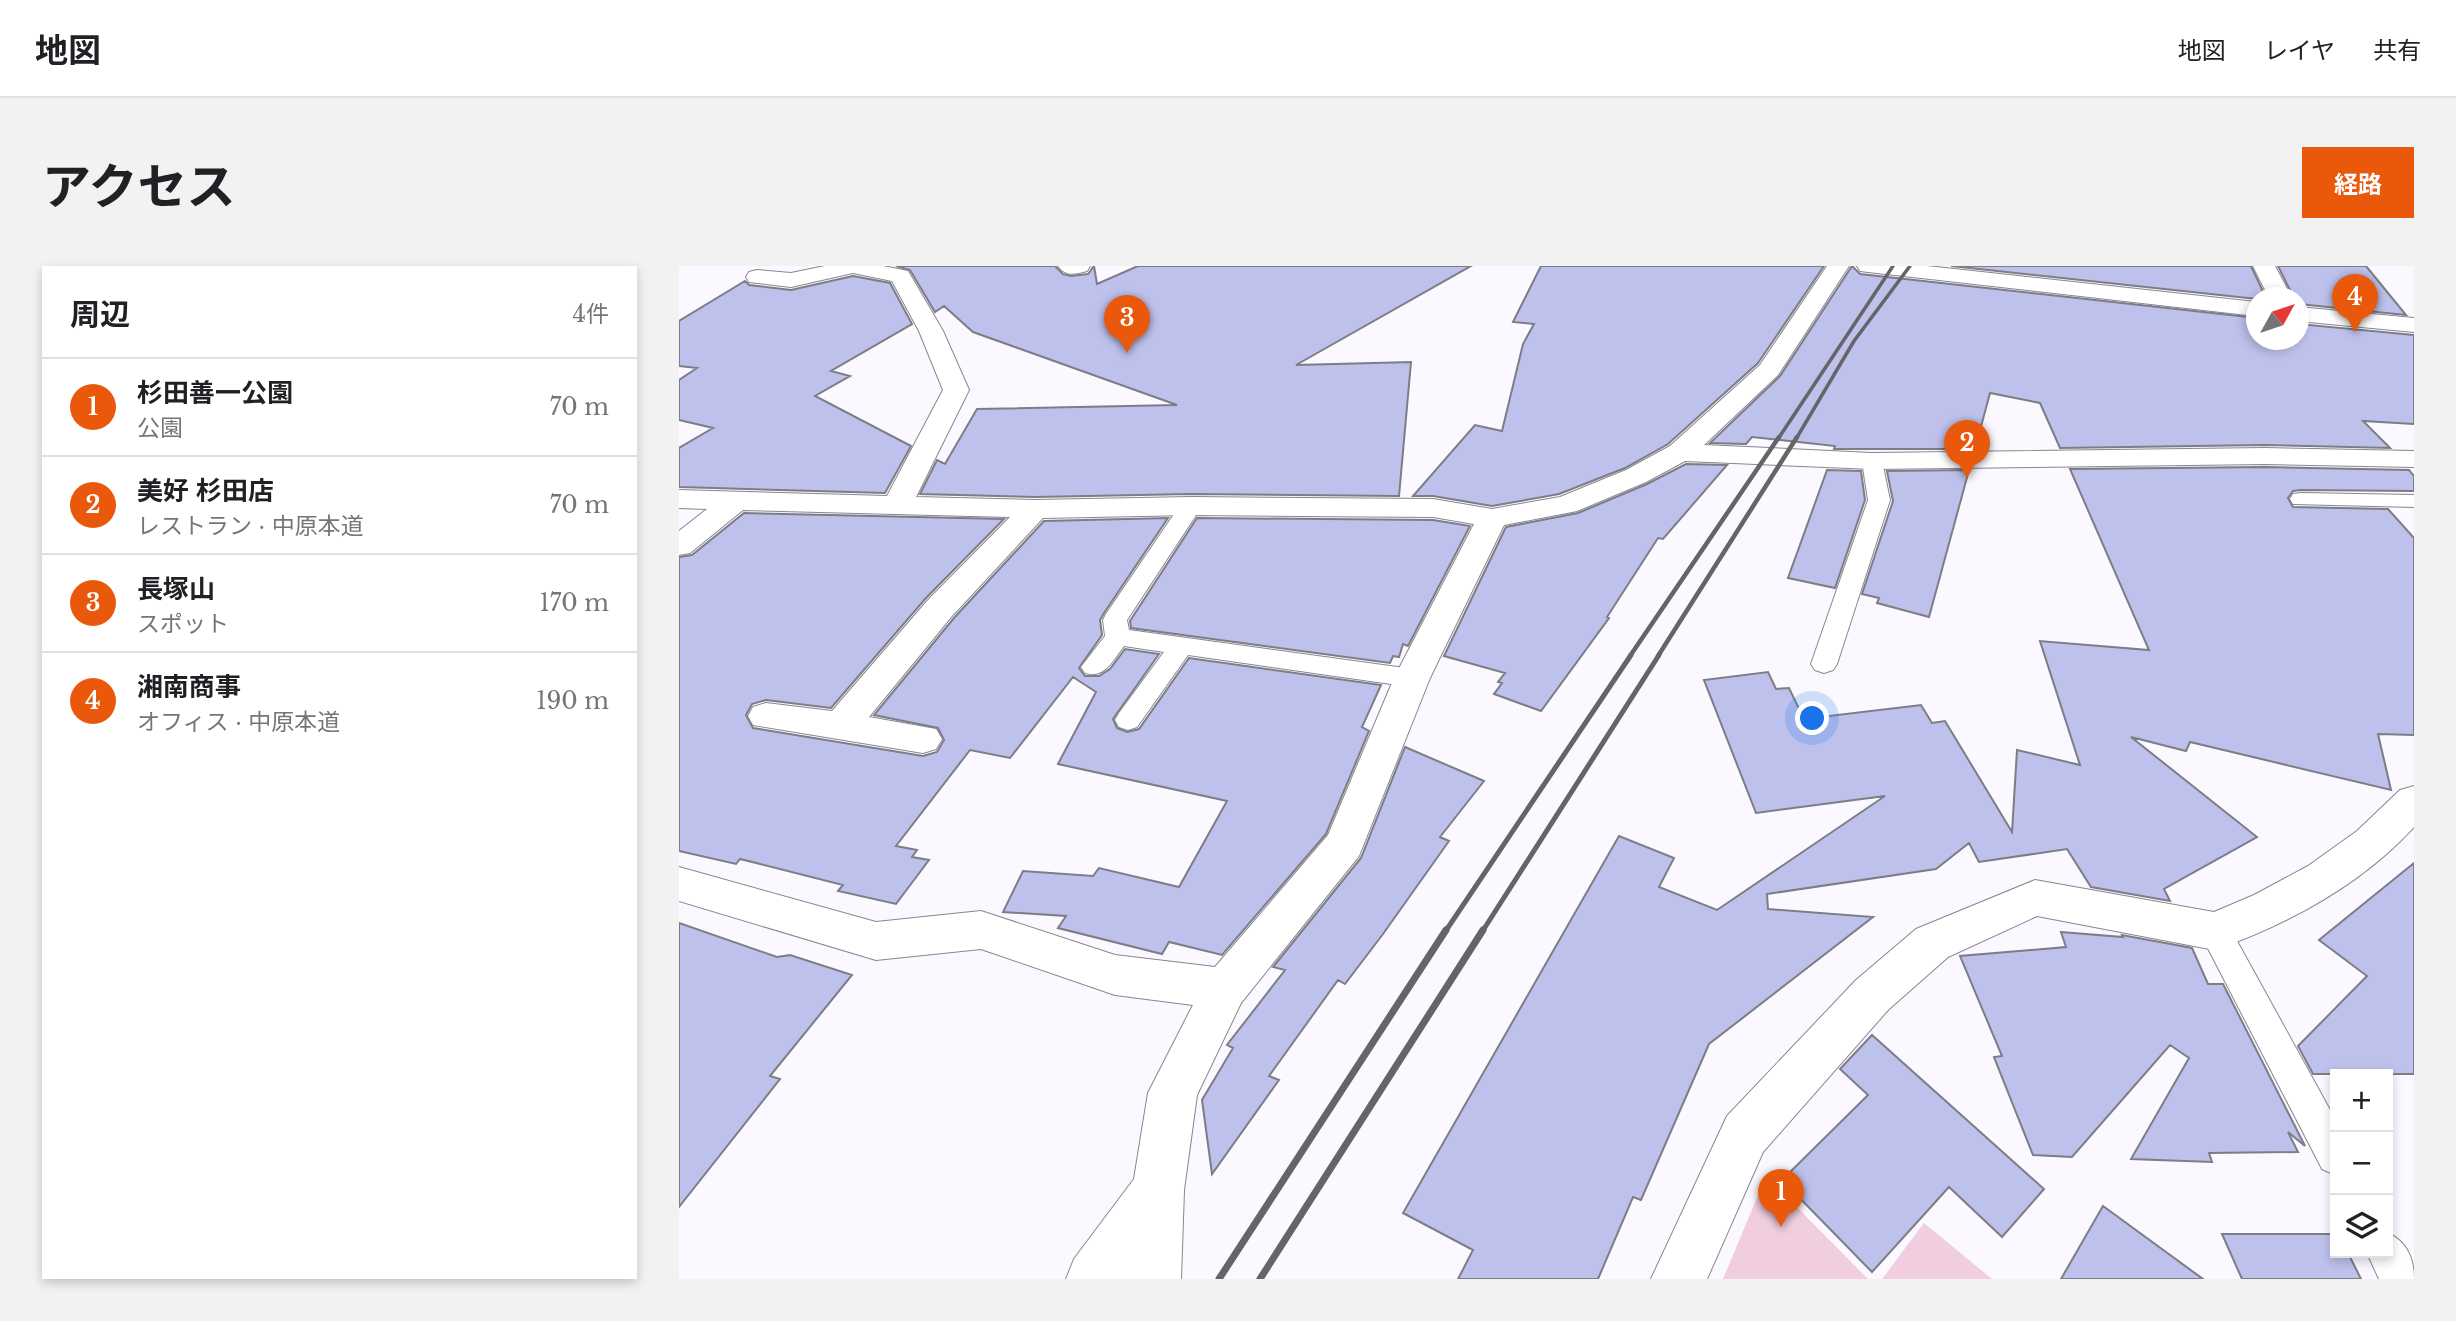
<!DOCTYPE html>
<html lang="ja">
<meta charset="utf-8">
<style>
body{margin:0;font-family:"Libre Baskerville","Noto Sans JP",serif;background:#f2f2f2;color:#202124}
.controls{position:absolute;right:21px;bottom:21px;display:grid;overflow:hidden;border-radius:0px;box-shadow:0 4px 10px #0003}
.controls button{width:63px;height:63px;display:grid;place-items:center;padding:0;border:0;border-bottom:2px solid #e0e0e0;background:#fff;color:#202124;font:35px sans-serif}
.compass{position:absolute;left:1567px;top:21px;width:63px;height:63px;border-radius:50%;background:#fff;box-shadow:0 4px 10px #0003;rotate:50deg}
.you{position:absolute;left:1134px;top:453px;width:24px;height:24px;margin:-18px;border:5px solid #fff;border-radius:50%;background:#1a73e8;box-shadow:0 0 0 10px #1a73e833}
.badge{display:grid;place-items:center;width:46px;height:46px;border-radius:50%;background:#ea580c;color:#fff;font-size:23px;font-weight:700}
.pin{position:absolute;translate:-50% -58px;filter:drop-shadow(0 2px 4px #0008)}
.pin::after{content:'';position:absolute;top:37px;width:24px;height:21px;background:inherit;clip-path:polygon(0 0,100% 0,50% 100%)}
.list{margin:0;padding:0;list-style:none}
h2{display:flex;justify-content:space-between;align-items:center;height:91px;margin:0;padding:0 28px;font-size:30px}
h2 small{font-size:23px;font-weight:400;color:#757577}
.list li{display:grid;grid-template-columns:46px 1fr auto;gap:21px;align-items:center;box-sizing:border-box;height:98px;padding:0 28px;border-top:2px solid #e0e0e0}
.list b{display:block;font-size:26px;white-space:nowrap}
.list p{margin:0;font-size:23px;white-space:nowrap;color:#757577}
.list em{font-size:23px;font-style:normal;color:#757577}
.icon{flex:none;width:38px;height:38px;fill:none;stroke:currentColor;stroke-width:2;stroke-linecap:round;stroke-linejoin:round}
.map{position:relative;flex:none;width:1735px;height:1013px;overflow:hidden;border-radius:0px}
header{display:flex;align-items:center;gap:42px;box-sizing:border-box;height:98px;padding:0 35px;background:#fff;border-bottom:2px solid #e0e0e0}
header strong{font-size:33px}
nav{display:flex;gap:38px;margin-inline-start:auto;font-size:24px}
.intro{display:flex;align-items:center;justify-content:space-between;box-sizing:border-box;height:168px;padding:0 42px}
h1{margin:0;font-size:49px}
.button{padding:18px 32px;border-radius:0px;background:#ea580c;color:#fff;font-size:24px;font-weight:700}
main{display:flex;gap:42px;padding:0 42px}
aside{flex:1;background:#fff;border-radius:0px;box-shadow:0 4px 10px #0003}
.map>svg:first-child{display:block}
</style>
<header>
<strong>地図</strong>
<nav><a>地図</a><a>レイヤ</a><a>共有</a></nav>
</header>
<div class="intro"><h1>アクセス</h1><a class="button">経路</a></div>
<main>
<aside>
<h2>周辺<small>4件</small></h2>
<ul class="list">
<li><span class="badge">1</span><div><b>杉田善一公園</b><p>公園</p></div><em>70 m</em></li>
<li><span class="badge">2</span><div><b>美好 杉田店</b><p>レストラン · 中原本道</p></div><em>70 m</em></li>
<li><span class="badge">3</span><div><b>長塚山</b><p>スポット</p></div><em>170 m</em></li>
<li><span class="badge">4</span><div><b>湘南商事</b><p>オフィス · 中原本道</p></div><em>190 m</em></li>
</ul>
</aside>
<div class="map">
<svg width="1735" height="1013" viewBox="0 0 1735 1013">
<rect width="100%" height="100%" fill="#fbf9ff"/>
<path fill="#f0cddf" d="M1087,910L1189,1013H1044Z
M1245,957L1313,1013H1203Z"/>
<path fill="#bec1ec" stroke="#7c7d85" stroke-width="2" d="M217,0H376L384,8L392,10L409,8L415,0L418,18L459,0H792L617,99L732,96L720,230L512,228L356,231L241,228L258,194L266,198L298,143L498,139L294,66L265,40L256,46L231,4Z
M862,0H1145L1079,97L989,178L946,202L880,228L813,240L754,230H734L796,159L823,165L844,78L855,58L834,56Z
M1173,0L1181,8L1578,52V74H1620V58L1735,69V158L1684,155L1711,182L1586,179L1381,182L1361,137L1311,127L1296,183H1155L1156,180L1073,171L1067,178L1031,177L1101,110Z
M1272,0H1572L1587,32L1578,33Z
M1599,0H1687L1727,49L1620,38V32H1615Z
M174,10L211,17L233,58L152,105L171,110L136,130L232,180L206,227L0,221V182L34,162L0,154V114L18,102L0,100V55L66,15L70,19L112,24Z
M1007,198L1048,199L984,273L979,272L928,351L930,352L862,445L815,428L823,417L819,416L826,407L765,390L827,261L899,247L968,218Z
M1586,201L1730,204L1735,210V225L1622,224L1614,225L1609,232L1614,241L1709,243L1735,272V469L1699,468L1712,524L1511,476L1507,485L1452,471L1578,571L1485,623L1491,635L1412,621L1388,583L1300,596L1290,577L1257,603L1088,628L1089,643L1194,651L1030,778L962,934L954,931L919,1013H779L794,984L724,947L940,570L995,592L980,621L1038,644L1206,530L1077,547L1025,414L1089,406L1097,423L1110,422L1125,453L1242,439L1253,457L1266,455L1333,566L1338,484L1401,499L1361,375L1470,384L1391,203Z
M1148,204L1182,205L1186,234L1156,322L1109,312Z
M1290,204L1250,351L1198,337L1200,332L1183,328L1214,235L1208,205Z
M65,247L325,253L247,332L152,442L87,434L73,438L67,449L74,462L244,490L258,486L265,474L259,462L195,449L275,352L365,255L489,252L425,347L421,354L423,369L400,402L406,410H420L431,403L446,383L480,388L434,453L438,462L448,466L460,463L510,392L702,419L683,461L690,465L647,568L543,689L490,676L483,688L379,662L387,650L324,646L344,605L414,610L420,602L500,621L548,535L379,498L417,426L394,411L331,492L291,484L217,580L238,584L233,591L250,594L217,638L159,625L164,619L61,593L57,598L0,585V291L13,289Z
M518,252L754,254L791,260L729,380L724,378L720,391L714,390L711,397L452,362L451,355Z
M726,481L805,515L761,571L770,575L704,668L666,718L659,714L590,810L600,814L533,908L523,834L554,782L548,779L606,704L594,701L682,592Z
M1735,597V808H1634L1619,780L1688,710L1640,674Z
M0,657L98,691L111,689L173,709L91,810L101,813L0,941Z
M1382,666L1444,671L1443,669L1513,682L1529,718H1544L1626,880L1609,866L1619,886L1530,887L1533,896L1452,893L1510,792L1491,779L1393,891L1354,889L1315,791L1323,790L1281,690L1387,681Z
M1193,769L1365,923L1323,971L1270,921L1193,1006L1103,914L1189,829L1161,803Z
M1424,940L1524,1013H1382Z
M1543,968H1656V987H1669L1682,1013H1563Z"/>
<g fill="none" stroke-linecap="round" stroke-linejoin="round">
<g stroke="#89868e" stroke-width="2">
<path id="service" d="M1193,189L1200,191L1203,195L1211,234L1158,398L1154,404L1145,407L1136,404L1132,398L1189,234L1183,195L1186,191Z
M1622,227L1735,229V241L1614,238L1611,233L1614,228Z
M512,234L520,235L523,240L448,354L450,364L733,403L742,406L746,412L742,418L733,421L509,389L458,461L449,464L440,461L436,454L440,447L485,386L445,380C434,394 426,413 406,407L402,401L426,370L424,354L427,348L504,235Z
M1536,651L1547,655L1656,853V909L1643,903L1520,665L1525,655Z
M1709,967C1728,976 1735,992 1735,1013H1700L1688,987H1709Z"/>
</g>
<g stroke="#89868e" stroke-width="2">
<path id="minor" d="M146,0H204L229,5L264,65L290,124L237,231L356,234L512,231L754,233L813,243L881,231L947,204L991,180L1081,99L1148,0H1170L1099,109L1025,179L1193,187L1586,182L1735,185V201L1586,198L1193,203L1006,195L967,216L898,245L825,259L751,412L680,590L562,737L518,829L505,924L502,1013H387L395,993L455,913L469,827L514,739L436,729L302,683L197,694L0,635V601L197,656L302,645L436,689L536,701L649,569L715,412L795,258L754,251L512,249L364,252L273,350L190,451L257,463L263,473L257,483L244,487L74,459L69,450L74,441L87,437L153,445L249,334L331,251L64,244L11,287L0,289V265L28,243L0,242V224L208,230L264,124L240,65L213,15L174,7L112,21L70,16L67,11L70,6L78,4L112,7Z
M379,0H411L408,5C396,8 387,11 379,0Z
M1735,520V561C1682,619 1609,658 1536,684L1358,650L1269,691L1209,744L1084,886L1028,1013H972L1048,850L1177,714L1237,663L1356,614L1535,646L1575,629L1629,600L1678,565L1721,524Z"/>
</g>
<g stroke="#89868e" stroke-width="2">
<path id="tertiary" d="M1574,0H1596L1613,32H1590Z"/>
</g>
<g stroke="#89868e" stroke-width="2">
<path id="primary" d="M1178,0H1248L1577,36V50L1189,6L1181,5Z
M1619,41L1735,52V66L1619,55Z"/>
</g>
<use href="#service" fill="#fff" fill-rule="evenodd"/>
<use href="#minor" fill="#fff" fill-rule="evenodd"/>
<use href="#tertiary" fill="#fff" fill-rule="evenodd"/>
<use href="#primary" fill="#fff" fill-rule="evenodd"/>
<path stroke="#666468" stroke-width="3.5" d="M1099,173L1214,0
M1117,173L1175,75L1231,0"/>
<path stroke="#666468" stroke-width="4.5" d="M951,390L1100,171
M979,390L1118,171"/>
<path stroke="#666468" stroke-width="5" d="M766,666L952,389
M803,666L980,389"/>
<path stroke="#666468" stroke-width="7" d="M540,1013L767,664
M581,1013L804,664"/>
</g>
</svg>
<div class="controls">
<button>+</button>
<button>−</button>
<button><svg class="icon" aria-label="layers" viewBox="0 0 24 24"><path d="M12 4l9 5-9 5-9-5zM3 14l9 5 9-5"/></svg></button>
</div>
<svg class="compass" viewBox="-18 -18 36 36"><path d="M0-13l5 13h-10z" fill="#e53935"/><path d="M0 13l5-13h-10z" fill="#757577"/></svg>
<div class="you"></div>
<div class="pin badge" style="left:1102px;top:961px">1</div>
<div class="pin badge" style="left:1288px;top:212px">2</div>
<div class="pin badge" style="left:448px;top:87px">3</div>
<div class="pin badge" style="left:1676px;top:66px">4</div>
</div>
</main>
